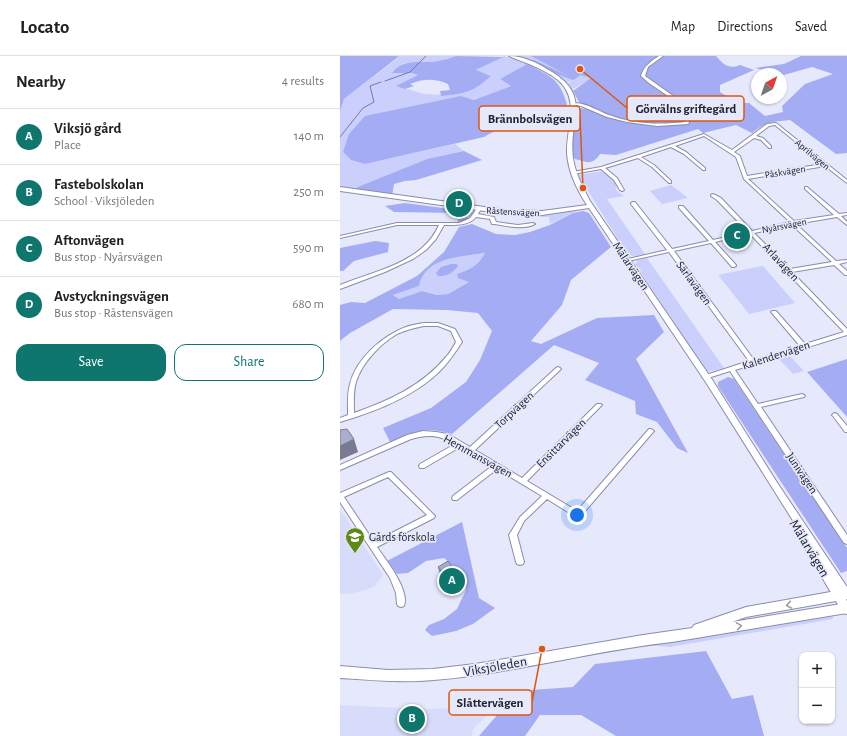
<!DOCTYPE html>
<meta charset="utf-8">
<style>
body{margin:0;font-family:"Alegreya Sans",sans-serif;background:#f6f6f6;color:#222}
.controls{position:absolute;right:12px;bottom:12px;display:grid;overflow:hidden;border-radius:8px;box-shadow:0 1px 3px #0004}
.controls button{width:36px;height:36px;display:grid;place-items:center;padding:0;border:0;border-bottom:1px solid #e0e0e0;background:#fff;color:#222;font:20px sans-serif}
.compass{position:absolute;left:411px;top:12px;width:36px;height:36px;border-radius:50%;background:#fff;box-shadow:0 1px 3px #0004;rotate:40deg}
.you{position:absolute;left:237px;top:459px;width:14px;height:14px;margin:-10px;border:3px solid #fff;border-radius:50%;background:#1a73e8;box-shadow:0 0 0 6px #1a73e833}
.badge{display:grid;place-items:center;width:26px;height:26px;border-radius:50%;background:#0f766e;color:#fff;font-size:13px;font-weight:700}
.pin{position:absolute;translate:-50% -50%;border:2px solid #fff;box-shadow:0 1px 4px #0006}
.list{margin:0;padding:0;list-style:none}
h2{display:flex;justify-content:space-between;align-items:center;height:52px;margin:0;padding:0 16px;font-size:17px}
h2 small{font-size:13px;font-weight:400;color:#767676}
.list li{display:grid;grid-template-columns:26px 1fr auto;gap:12px;align-items:center;box-sizing:border-box;height:56px;padding:0 16px;border-top:1px solid #e0e0e0}
.list b{display:block;font-size:15px;white-space:nowrap}
.list p{margin:0;font-size:13px;white-space:nowrap;color:#767676}
.list em{font-size:13px;font-style:normal;color:#767676}
.actions{display:flex;gap:8px;padding:12px 16px}
.actions a{flex:1;padding:9px 0;border:1px solid #0f766e;border-radius:12px;text-align:center;font-size:14px;color:#0f766e}
.actions .main{background:#0f766e;color:#fff}
.map{position:relative;flex:none;width:507px;height:680px;overflow:hidden}
header{display:flex;align-items:center;gap:24px;box-sizing:border-box;height:56px;padding:0 20px;background:#fff;border-bottom:1px solid #e0e0e0}
header strong{font-size:19px}
nav{display:flex;gap:22px;margin-inline-start:auto;font-size:14px}
main{display:flex}
aside{flex:1;background:#fff}
.map>svg:first-child{display:block}
</style>
<header>
<strong>Locato</strong>
<nav><a>Map</a><a>Directions</a><a>Saved</a></nav>
</header>
<main>
<aside>
<h2>Nearby<small>4 results</small></h2>
<ul class="list">
<li><span class="badge">A</span><div><b>Viksjö gård</b><p>Place</p></div><em>140 m</em></li>
<li><span class="badge">B</span><div><b>Fastebolskolan</b><p>School · Viksjöleden</p></div><em>250 m</em></li>
<li><span class="badge">C</span><div><b>Aftonvägen</b><p>Bus stop · Nyårsvägen</p></div><em>590 m</em></li>
<li><span class="badge">D</span><div><b>Avstyckningsvägen</b><p>Bus stop · Råstensvägen</p></div><em>680 m</em></li>
</ul>
<div class="actions"><a class="main">Save</a><a>Share</a></div>
</aside>
<div class="map">
<svg width="507" height="680" viewBox="0 0 507 680">
<rect width="100%" height="100%" fill="#e6e8fc"/>
<path fill="#d8dcfb" d="M0,453L43,519L34,531L15,537L0,538Z
M167,640L134,672L131,680H0V649L81,653L117,652Z"/>
<path fill="#cad0fb" d="M58,0H116L98,5L64,7L52,17H72L78,19L57,30L84,38L102,39L151,19L135,15L164,0L187,8L160,23L171,30L134,44L121,40L3,95L11,104L25,108L115,88L124,95L87,103L20,130L13,134L0,131V55L4,43L57,3Z
M178,0H293L231,34L227,28L234,24L224,28C210,15 196,7 178,0Z
M264,115L277,128L276,134L284,140L267,143L305,198C297,200 292,202 286,196L238,119Z
M331,129L348,142L322,148L310,135Z
M248,152L239,154L210,168L209,161H197V159L158,157L159,156L179,158Z
M146,197C138,209 131,214 118,218L129,226L108,238L98,239L82,235L59,243L53,239L79,230C85,201 122,201 146,197Z
M307,202L384,312L367,316L295,208L298,204Z
M422,210H423L455,247L409,258L378,219Z
M448,298L464,315L453,318L437,301Z
M489,557L492,558L493,563L330,591L308,589Z"/>
<path fill="#a4acf3" fill-rule="evenodd" d="M0,0H58L57,2L4,43L0,55Z
M116,0L163,1L136,14L151,20C131,37 127,37 101,40L100,35L110,34L108,28C94,22 83,23 70,28L74,30L65,33L56,30L78,19L72,17H52C64,1 80,8 98,5C104,4 110,2 116,0Z
M191,0H376C383,8 389,14 400,9L414,14L380,29V36L398,47H409L425,60L443,56L442,50L465,28L493,18L472,11L444,19L415,12L444,8L461,0H507V97L496,98L450,64C433,66 426,65 412,77L396,69L363,77L358,73L276,99L260,98C252,110 246,106 235,103L232,98L235,52L249,53L240,48L233,35L251,22L241,19L233,24L211,16L189,4H194L229,20Z
M187,8C215,22 221,24 229,56L158,73L144,81L25,108L11,104L3,96L9,78L25,60L121,40L134,44L171,30L160,23Z
M124,95L142,104L76,124L65,125L54,128L52,140L13,134L20,130L87,103Z
M65,147L133,156L124,165L118,166L116,157L54,156L45,150Z
M243,155L249,157L271,191L231,224L222,249L191,285L201,288L257,262L314,259L324,276L296,303L348,397L337,392L317,366L296,358L295,345L245,324L259,307L214,289L112,378C85,370 76,376 50,386L43,372L91,352L126,326L140,304L152,275L138,257L107,254L53,253L10,277L0,285V249L11,246L25,247L77,220L104,196L119,171L132,168L156,178L175,179L190,176L210,169L233,157ZM145,197C139,209 130,214 117,218L118,222L129,226L108,238L97,239L82,235L59,243L53,239L79,230C85,201 121,201 145,197Z
M35,185L49,187L48,196L14,205L3,215H0V192Z
M111,208H117L118,210C112,218 107,220 98,220L96,217L101,211Z
M507,303V361L467,316Z
M388,321L394,323L507,492V515L501,517L378,330V326Z
M122,466L139,542L155,552L133,568L116,575L92,580L85,574L89,569L104,563L117,553L126,534L124,524L115,511L104,502L86,505L68,517L57,518L47,505Z
M366,595L392,643L413,639L424,680H276L241,659H200L185,680H139L165,650L192,634L233,631L255,608Z"/>
<g fill="none" stroke-linecap="round" stroke-linejoin="round">
<path stroke="#7278ba" stroke-width="1" d="M45,25L70,16L86,0
M0,81L23,52L34,46L30,30L41,26"/>
<g stroke="#898daa" stroke-width="2">
<path id="minor" d="M319,0H323L308,11L305,20L336,42L349,67L348,68L317,70L287,66L267,61L241,50L231,48C242,44 258,55 269,59C293,68 319,69 345,66L334,44L309,27L301,20C304,10 311,5 319,0Z
M436,67L507,124V127L485,110L408,123L454,165L494,159L465,133V131H467L499,158L507,157V159L501,160L507,166V169L497,161L456,168L496,205L507,204V206L499,208L507,215V219H505L494,209L452,216L507,273V279L416,307L415,308L395,314L418,348L462,338L464,339L465,340L464,341L421,351L507,479V488L504,487L390,315L365,323L362,321L363,320L409,305L329,196L288,205L286,204L288,203L327,194L291,148V147L293,146H295L332,193L369,185L339,152V150H343L373,184L408,176L377,144L371,140V139L373,138L381,142L412,175L450,166L404,123L396,101L364,80L335,90L346,96L365,112V114H363L344,98L331,91L301,101L314,109L331,125V127H329L312,111L298,102L265,112L277,122L284,134L282,135L280,134L274,124L261,113L233,118L231,117L233,116L261,111L364,78L392,94L427,68ZM435,69L483,108L407,120L400,100L394,96L414,82L421,84L429,92H431V90L423,82L416,80L429,70ZM452,169L492,206L450,213L414,177ZM410,178L504,276L465,288L436,255H432L431,256L432,257L460,290L414,304L334,195L371,187L392,211H394L396,210V209L375,186Z
M137,152H139L141,153L138,158L154,161L156,166L178,169L193,167L195,168C184,174 167,170 154,168H152L150,163L136,161C129,170 115,169 104,169L96,183L86,194L73,203L45,216L0,233V229C27,218 60,211 82,192C90,185 95,178 99,169H57L0,182V180L57,167H119L130,162Z
M84,267H98L115,273L122,286C115,297 108,307 99,316C73,341 34,356 0,366V362L8,359C8,349 7,338 10,328C16,303 42,280 66,271C71,269 78,268 84,267ZM84,270H98L111,275L116,286C113,291 110,297 106,301C82,330 48,345 14,357C14,347 13,336 16,326C22,307 40,288 57,278C66,274 74,272 84,270Z
M218,311L220,312L221,313L220,314L135,394L182,422L257,348H261L262,349L261,350L187,425L237,455L309,373H311L314,375L240,461L238,462L236,461L207,443L184,465L177,479L184,506L183,508L180,509L177,508L176,506L169,479L180,461L202,440L157,413L117,444H113L112,442L113,440L152,410L120,391L84,412H80L79,410L80,408L115,388C99,379 89,378 71,383L0,414V409L67,379L83,375L96,376L108,378L130,391L216,312Z
M495,357L497,358L507,370V376H505L493,360L492,359L493,358Z
M49,416H51L95,460L94,462L37,491C46,504 70,534 64,550L61,551L58,550L57,548L56,537L50,522L0,446V437ZM48,421L87,459L34,486L4,441Z"/>
</g>
<g stroke="#898daa" stroke-width="2">
<path id="tertiary" d="M169,0C182,0 196,6 207,13C254,39 228,62 233,102C235,117 243,131 250,145L373,325L438,428L507,531V543H506L507,545V558L503,557L456,477L454,474L457,471L367,328L249,152L202,159L166,158L0,135V131L166,154L202,155L247,149C237,134 228,115 227,97C226,72 241,44 218,24C209,17 199,12 189,8C182,5 175,3 169,0Z"/>
</g>
<g stroke="#898daa" stroke-width="2">
<path id="secondary" d="M507,533V543L406,561L392,566L507,547V557L332,586C252,595 174,617 94,624C63,627 31,624 0,622V610L48,614L93,613L135,608L303,579L352,572L354,569L406,551Z"/>
</g>
<use href="#minor" fill="#fff" fill-rule="evenodd"/>
<use href="#tertiary" fill="#fff" fill-rule="evenodd"/>
<use href="#secondary" fill="#fff" fill-rule="evenodd"/>
</g>
<path fill="#9396b0" d="M98,511L124,531L114,537L100,520Z"/>
<path fill="#787a90" d="M14,383L18,396L0,404V390Z
M122,522L124,531L114,537L112,528Z"/>
<path fill="#abafcd" stroke="#787a90" d="M7,373L14,383L0,390V374Z
M108,505L122,522L112,528L98,511Z"/>
<defs><path id="oneway-chevron" d="M-2-3.5L2.5 0L-2 3.5" fill="none" stroke-width="1.6" stroke-linecap="round" stroke-linejoin="round"/></defs>
<g stroke="#9c9ca1">
<use href="#oneway-chevron" transform="translate(449 549) rotate(170)"/>
<use href="#oneway-chevron" transform="translate(399 570) rotate(-9)"/>
</g>
<defs>
<g id="school-pin" transform="scale(1)"><path d="M0 17L-7.5 6A9.5 9.5 0 1 1 7.5 6Z" fill="#5e8917" stroke="#e6e8fc"/><path d="M0-5L7-2L0 1L-7-2ZM-4 1L0 2.5L4 1V4Q0 6-4 4Z" fill="#fff"/></g>
</defs>
<g fill-rule="evenodd">
<use href="#school-pin" x="15" y="481"/>
</g>
<g text-anchor="middle" stroke-width="3.5" stroke-linejoin="round" paint-order="stroke">
<g font-size="10" fill="#22232f" stroke="#e6e8fc">
<text transform="translate(473 98) rotate(40)" y="4">Aprilvägen</text>
<text transform="translate(445 115) rotate(-9)" y="4">Påskvägen</text>
<text transform="translate(173 155) rotate(3)" y="4">Råstensvägen</text>
<text transform="translate(444 169) rotate(-11)" y="4">Nyårsvägen</text>
</g>
<g font-size="12" fill="#22232f" stroke="#e6e8fc">
<text transform="translate(441 206) rotate(47)" y="4">Arlavägen</text>
<text transform="translate(291 210) rotate(56)" y="4">Mälarvägen</text>
<text transform="translate(354 227) rotate(54)" y="4">Särlavägen</text>
<text transform="translate(436 299) rotate(-18)" y="4">Kalendervägen</text>
<text transform="translate(174 354) rotate(-43)" y="4">Torpvägen</text>
<text transform="translate(221 387) rotate(-45)" y="4">Ensittarvägen</text>
<text transform="translate(138 400) rotate(29)" y="4">Hemmansvägen</text>
<text transform="translate(462 417) rotate(56)" y="4">Junivägen</text>
</g>
<g font-size="12" fill="#22232f" stroke="#e6e8fc" text-anchor="start">
<text x="29" y="485">Gårds förskola</text>
</g>
<g font-size="14" fill="#22232f" stroke="#e6e8fc">
<text transform="translate(470 492) rotate(59)" y="5">Mälarvägen</text>
<text transform="translate(155 610) rotate(-10)" y="5">Viksjöleden</text>
</g>
</g>
<path fill="none" stroke="#de560e" stroke-width="1.5" d="M240 13L287 52M243 132L240 62M202 593L192 646"/>
<g fill="#de560e" stroke="#e6e8fc" stroke-width="1.5">
<circle cx="240" cy="13" r="4"/>
<circle cx="243" cy="132" r="4"/>
<circle cx="202" cy="593" r="4"/>
</g>
<g fill="#e6e8fc" stroke="#de560e" stroke-width="1.5">
<rect x="287" y="40" width="117" height="25" rx="4"/>
<rect x="139" y="50" width="101" height="25" rx="4"/>
<rect x="109" y="634" width="83" height="25" rx="4"/>
</g>
<g font-size="13" text-anchor="middle" font-weight="bold" fill="#22232f">
<text x="346" y="57">Görvälns griftegård</text>
<text x="190" y="67">Brännbolsvägen</text>
<text x="150" y="651">Slåttervägen</text>
</g>
</svg>
<div class="controls">
<button>+</button>
<button>−</button>
</div>
<svg class="compass" viewBox="-18 -18 36 36"><path d="M0-13l5 13h-10z" fill="#e53935"/><path d="M0 13l5-13h-10z" fill="#767676"/></svg>
<div class="you"></div>
<div class="pin badge" style="left:112px;top:525px">A</div>
<div class="pin badge" style="left:72px;top:663px">B</div>
<div class="pin badge" style="left:397px;top:180px">C</div>
<div class="pin badge" style="left:119px;top:148px">D</div>
</div>
</main>
